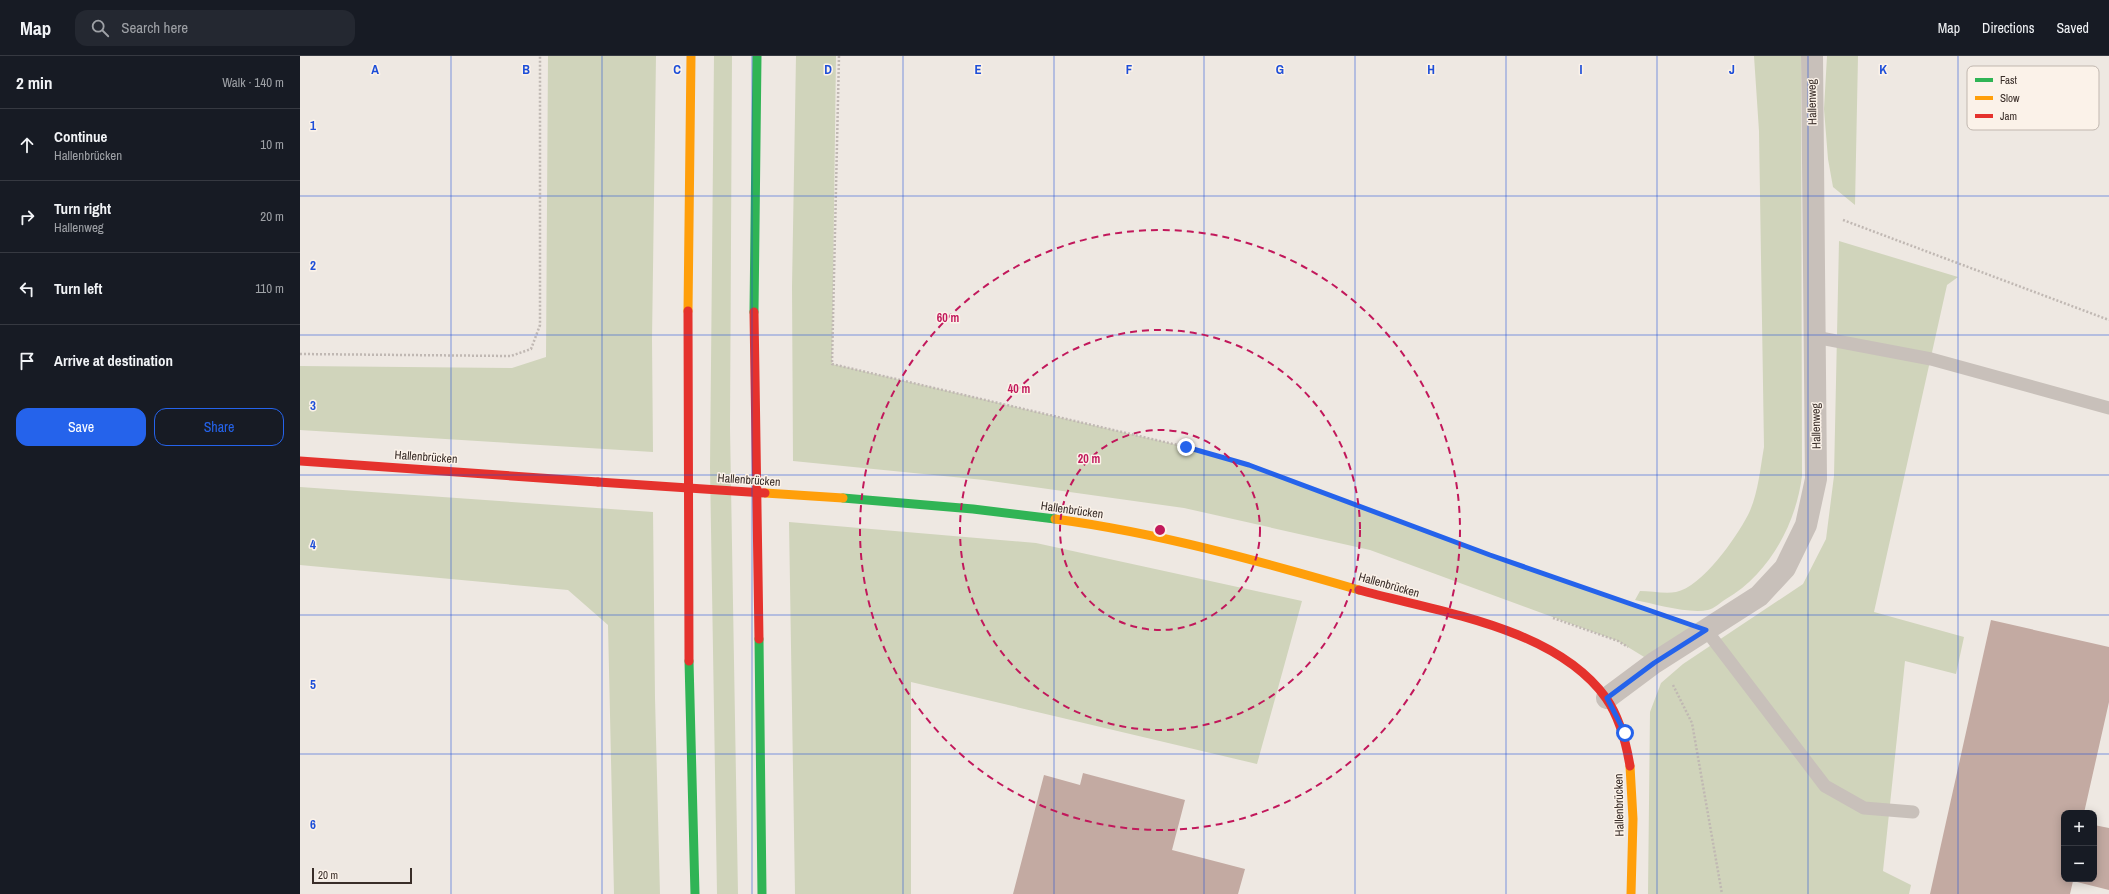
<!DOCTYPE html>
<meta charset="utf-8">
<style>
body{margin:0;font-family:"Archivo Narrow",sans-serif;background:#242831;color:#f1f3f6}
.controls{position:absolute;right:12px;bottom:12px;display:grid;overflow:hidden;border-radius:8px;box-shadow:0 2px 10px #0003}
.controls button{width:36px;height:36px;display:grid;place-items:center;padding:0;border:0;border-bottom:1px solid #363941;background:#171b24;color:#f1f3f6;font:20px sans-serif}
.scale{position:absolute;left:12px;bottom:10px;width:100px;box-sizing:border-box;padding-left:4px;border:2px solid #392d28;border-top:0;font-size:11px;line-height:14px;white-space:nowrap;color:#392d28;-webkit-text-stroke:3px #fbf2e9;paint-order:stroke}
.stop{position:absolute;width:12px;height:12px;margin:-9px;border:3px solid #2563eb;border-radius:50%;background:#fff}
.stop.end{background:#2563eb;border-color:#fff;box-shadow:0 1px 4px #0008}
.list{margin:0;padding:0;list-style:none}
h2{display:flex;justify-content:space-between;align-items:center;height:52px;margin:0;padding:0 16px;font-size:17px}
h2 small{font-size:13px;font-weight:400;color:#9ea1a6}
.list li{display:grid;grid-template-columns:26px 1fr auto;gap:12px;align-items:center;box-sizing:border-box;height:72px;padding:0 16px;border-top:1px solid #363941}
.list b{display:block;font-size:15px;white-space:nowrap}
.list p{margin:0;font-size:13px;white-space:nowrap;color:#9ea1a6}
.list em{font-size:13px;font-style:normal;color:#9ea1a6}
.actions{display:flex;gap:8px;padding:12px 16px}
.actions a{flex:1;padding:9px 0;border:1px solid #2563eb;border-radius:12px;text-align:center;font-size:14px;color:#2563eb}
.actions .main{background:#2563eb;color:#fff}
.icon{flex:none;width:22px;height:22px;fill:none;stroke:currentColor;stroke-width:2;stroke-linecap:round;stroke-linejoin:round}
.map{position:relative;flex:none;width:1809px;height:838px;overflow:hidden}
header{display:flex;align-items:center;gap:24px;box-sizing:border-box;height:56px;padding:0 20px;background:#171b24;border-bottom:1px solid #363941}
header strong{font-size:19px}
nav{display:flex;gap:22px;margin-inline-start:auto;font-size:14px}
.search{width:280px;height:36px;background:#242831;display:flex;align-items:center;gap:10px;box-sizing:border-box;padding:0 14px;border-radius:12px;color:#9ea1a6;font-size:15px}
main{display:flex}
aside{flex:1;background:#171b24}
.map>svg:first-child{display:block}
</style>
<header>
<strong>Map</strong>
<div class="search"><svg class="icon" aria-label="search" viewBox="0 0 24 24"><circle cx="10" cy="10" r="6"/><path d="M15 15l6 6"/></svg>Search here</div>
<nav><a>Map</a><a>Directions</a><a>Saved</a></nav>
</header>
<main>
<aside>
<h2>2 min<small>Walk · 140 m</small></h2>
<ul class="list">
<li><svg class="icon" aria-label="ahead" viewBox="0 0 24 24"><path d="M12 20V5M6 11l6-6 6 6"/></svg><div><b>Continue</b><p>Hallenbrücken</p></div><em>10 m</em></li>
<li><svg class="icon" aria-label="right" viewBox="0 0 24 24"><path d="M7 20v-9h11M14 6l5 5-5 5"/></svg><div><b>Turn right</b><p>Hallenweg</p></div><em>20 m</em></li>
<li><svg class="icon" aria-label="left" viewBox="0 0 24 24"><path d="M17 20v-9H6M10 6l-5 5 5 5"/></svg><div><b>Turn left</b></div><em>110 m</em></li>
<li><svg class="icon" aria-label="arrive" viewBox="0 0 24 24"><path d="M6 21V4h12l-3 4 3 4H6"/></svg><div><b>Arrive at destination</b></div></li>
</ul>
<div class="actions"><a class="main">Save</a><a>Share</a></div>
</aside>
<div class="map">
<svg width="1809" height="838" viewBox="0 0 1809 838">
<rect width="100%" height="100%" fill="#eee8e2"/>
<path fill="#d0d4bb" d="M248,0H356L352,284L353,396L0,374V310L212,312L246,301Z
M414,0H432L430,372L438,838H417L410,412Z
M496,0H536L532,308L886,391L949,409L1190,499L1406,574L1354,607L1318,585L1070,494L884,452L684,424L493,405L492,231Z
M1454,0H1501L1502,420C1496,468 1469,518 1426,543C1421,546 1414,553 1408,554C1388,558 1355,548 1335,544L1340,535C1351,535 1365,538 1376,536C1402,531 1436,482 1448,459C1458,439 1460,414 1464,391L1459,75Z
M1527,0H1558L1555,149L1533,131L1528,103L1524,53Z
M1539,185L1658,221L1647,229L1574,556L1664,581L1656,618L1605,605L1583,815L1611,829L1609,838H1348L1350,656L1361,627L1383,608L1503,528L1526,483L1534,420Z
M0,431L353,456L355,642L360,838H314L308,569L268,534L0,509Z
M489,466L736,487L1002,545L957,708L611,626V838H495Z"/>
<path fill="#c3aaa2" d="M1691,564L1809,591V646L1784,757H1764V823H1794V769L1809,772V834L1773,825L1770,838H1630Z
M783,717L885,744L872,794L945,813L938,838H713L744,719L780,729Z"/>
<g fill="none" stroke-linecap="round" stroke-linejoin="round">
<path stroke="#c0b8b3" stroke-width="2.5" stroke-dasharray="2 2" stroke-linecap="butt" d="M539,0L532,308L886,391L949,409L1190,499L1371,562
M1543,164L1809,264
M0,298L211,300L231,293L240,269V0
M1253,562L1318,585L1328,591
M1373,629L1392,667L1422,838"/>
<path stroke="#c8c0ba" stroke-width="13" d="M1515,281L1631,303L1809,352
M1406,574L1525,730L1564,752L1613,756"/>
<path stroke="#c8c0ba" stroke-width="22" d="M1307,642L1354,607L1459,540L1485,512L1506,469L1516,423L1512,0"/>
<path stroke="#30b455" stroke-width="9" d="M454,256L457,0
M543,442L673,453L755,463
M459,583L462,838
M389,605L395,838"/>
<path stroke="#ff9f0a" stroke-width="9" d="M388,255L391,0
M755,463C859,477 959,505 1059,534
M1330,710L1333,763L1331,838"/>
<path stroke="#e5322d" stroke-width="9" d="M388,255L389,605
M454,256L459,583
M0,405L298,426
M1059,534C1138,556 1255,571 1306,642C1320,662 1326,686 1330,710"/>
<path stroke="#ff9f0a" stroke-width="9" d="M465,437L543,442"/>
<path stroke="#e5322d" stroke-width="9" d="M298,426L465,437"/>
</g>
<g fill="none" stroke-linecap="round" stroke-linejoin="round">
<path stroke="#2563eb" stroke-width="5" d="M886,391L949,409L1190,499L1406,574L1354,607L1307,642L1325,677"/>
</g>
<path fill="none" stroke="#1d4ed8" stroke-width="1" stroke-opacity="0.55" d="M151,0V838M302,0V838M452,0V838M603,0V838M754,0V838M904,0V838M1055,0V838M1206,0V838M1357,0V838M1508,0V838M1658,0V838M0,140H1809M0,279H1809M0,419H1809M0,559H1809M0,698H1809"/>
<g fill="none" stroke="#c2185b" stroke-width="2" stroke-dasharray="7 5">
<circle cx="860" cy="474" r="100"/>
<circle cx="860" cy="474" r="200"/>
<circle cx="860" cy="474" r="300"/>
</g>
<g text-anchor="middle" stroke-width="3" stroke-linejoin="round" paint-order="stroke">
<g font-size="12" fill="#392d28" stroke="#fbf2e9">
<text transform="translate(1512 46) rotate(-91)" y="4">Hallenweg</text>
<text transform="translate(1516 370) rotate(-91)" y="4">Hallenweg</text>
<text transform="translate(126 401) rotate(4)" y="4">Hallenbrücken</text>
<text transform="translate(449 424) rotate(4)" y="4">Hallenbrücken</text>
<text transform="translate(772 454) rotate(8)" y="4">Hallenbrücken</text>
<text transform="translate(1089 529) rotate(16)" y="4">Hallenbrücken</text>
<text transform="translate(1319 749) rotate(-91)" y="4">Hallenbrücken</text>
</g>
</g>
<rect x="1667" y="10" width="132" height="64" rx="6" fill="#fbf2e9" stroke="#c1b7af" stroke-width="1"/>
<rect x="1675" y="22" width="18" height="4" fill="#30b455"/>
<rect x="1675" y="40" width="18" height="4" fill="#ff9f0a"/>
<rect x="1675" y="58" width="18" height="4" fill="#e5322d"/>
<g font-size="11" fill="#392d28">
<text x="1700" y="28">Fast</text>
<text x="1700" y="46">Slow</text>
<text x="1700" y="64">Jam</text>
</g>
<g font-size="13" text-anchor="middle" font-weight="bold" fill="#1d4ed8" stroke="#fbf2e9" stroke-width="3" stroke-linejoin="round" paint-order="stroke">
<text x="75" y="18">A</text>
<text x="226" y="18">B</text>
<text x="377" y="18">C</text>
<text x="528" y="18">D</text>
<text x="678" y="18">E</text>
<text x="829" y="18">F</text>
<text x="980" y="18">G</text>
<text x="1131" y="18">H</text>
<text x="1281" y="18">I</text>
<text x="1432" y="18">J</text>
<text x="1583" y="18">K</text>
<text x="13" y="74">1</text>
<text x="13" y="214">2</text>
<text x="13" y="354">3</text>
<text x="13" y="493">4</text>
<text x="13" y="633">5</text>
<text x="13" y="773">6</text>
</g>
<circle cx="860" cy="474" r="6" fill="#c2185b" stroke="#fbf2e9" stroke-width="2"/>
<g font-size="12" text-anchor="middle" font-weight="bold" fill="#c2185b" stroke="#fbf2e9" stroke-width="3" stroke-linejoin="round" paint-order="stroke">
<text x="648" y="266">60 m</text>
<text x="719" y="337">40 m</text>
<text x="789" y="407">20 m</text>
</g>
</svg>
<div class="controls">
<button>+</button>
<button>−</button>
</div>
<div class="scale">20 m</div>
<div class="stop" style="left:1325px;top:677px"></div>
<div class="stop end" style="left:886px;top:391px"></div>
</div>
</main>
